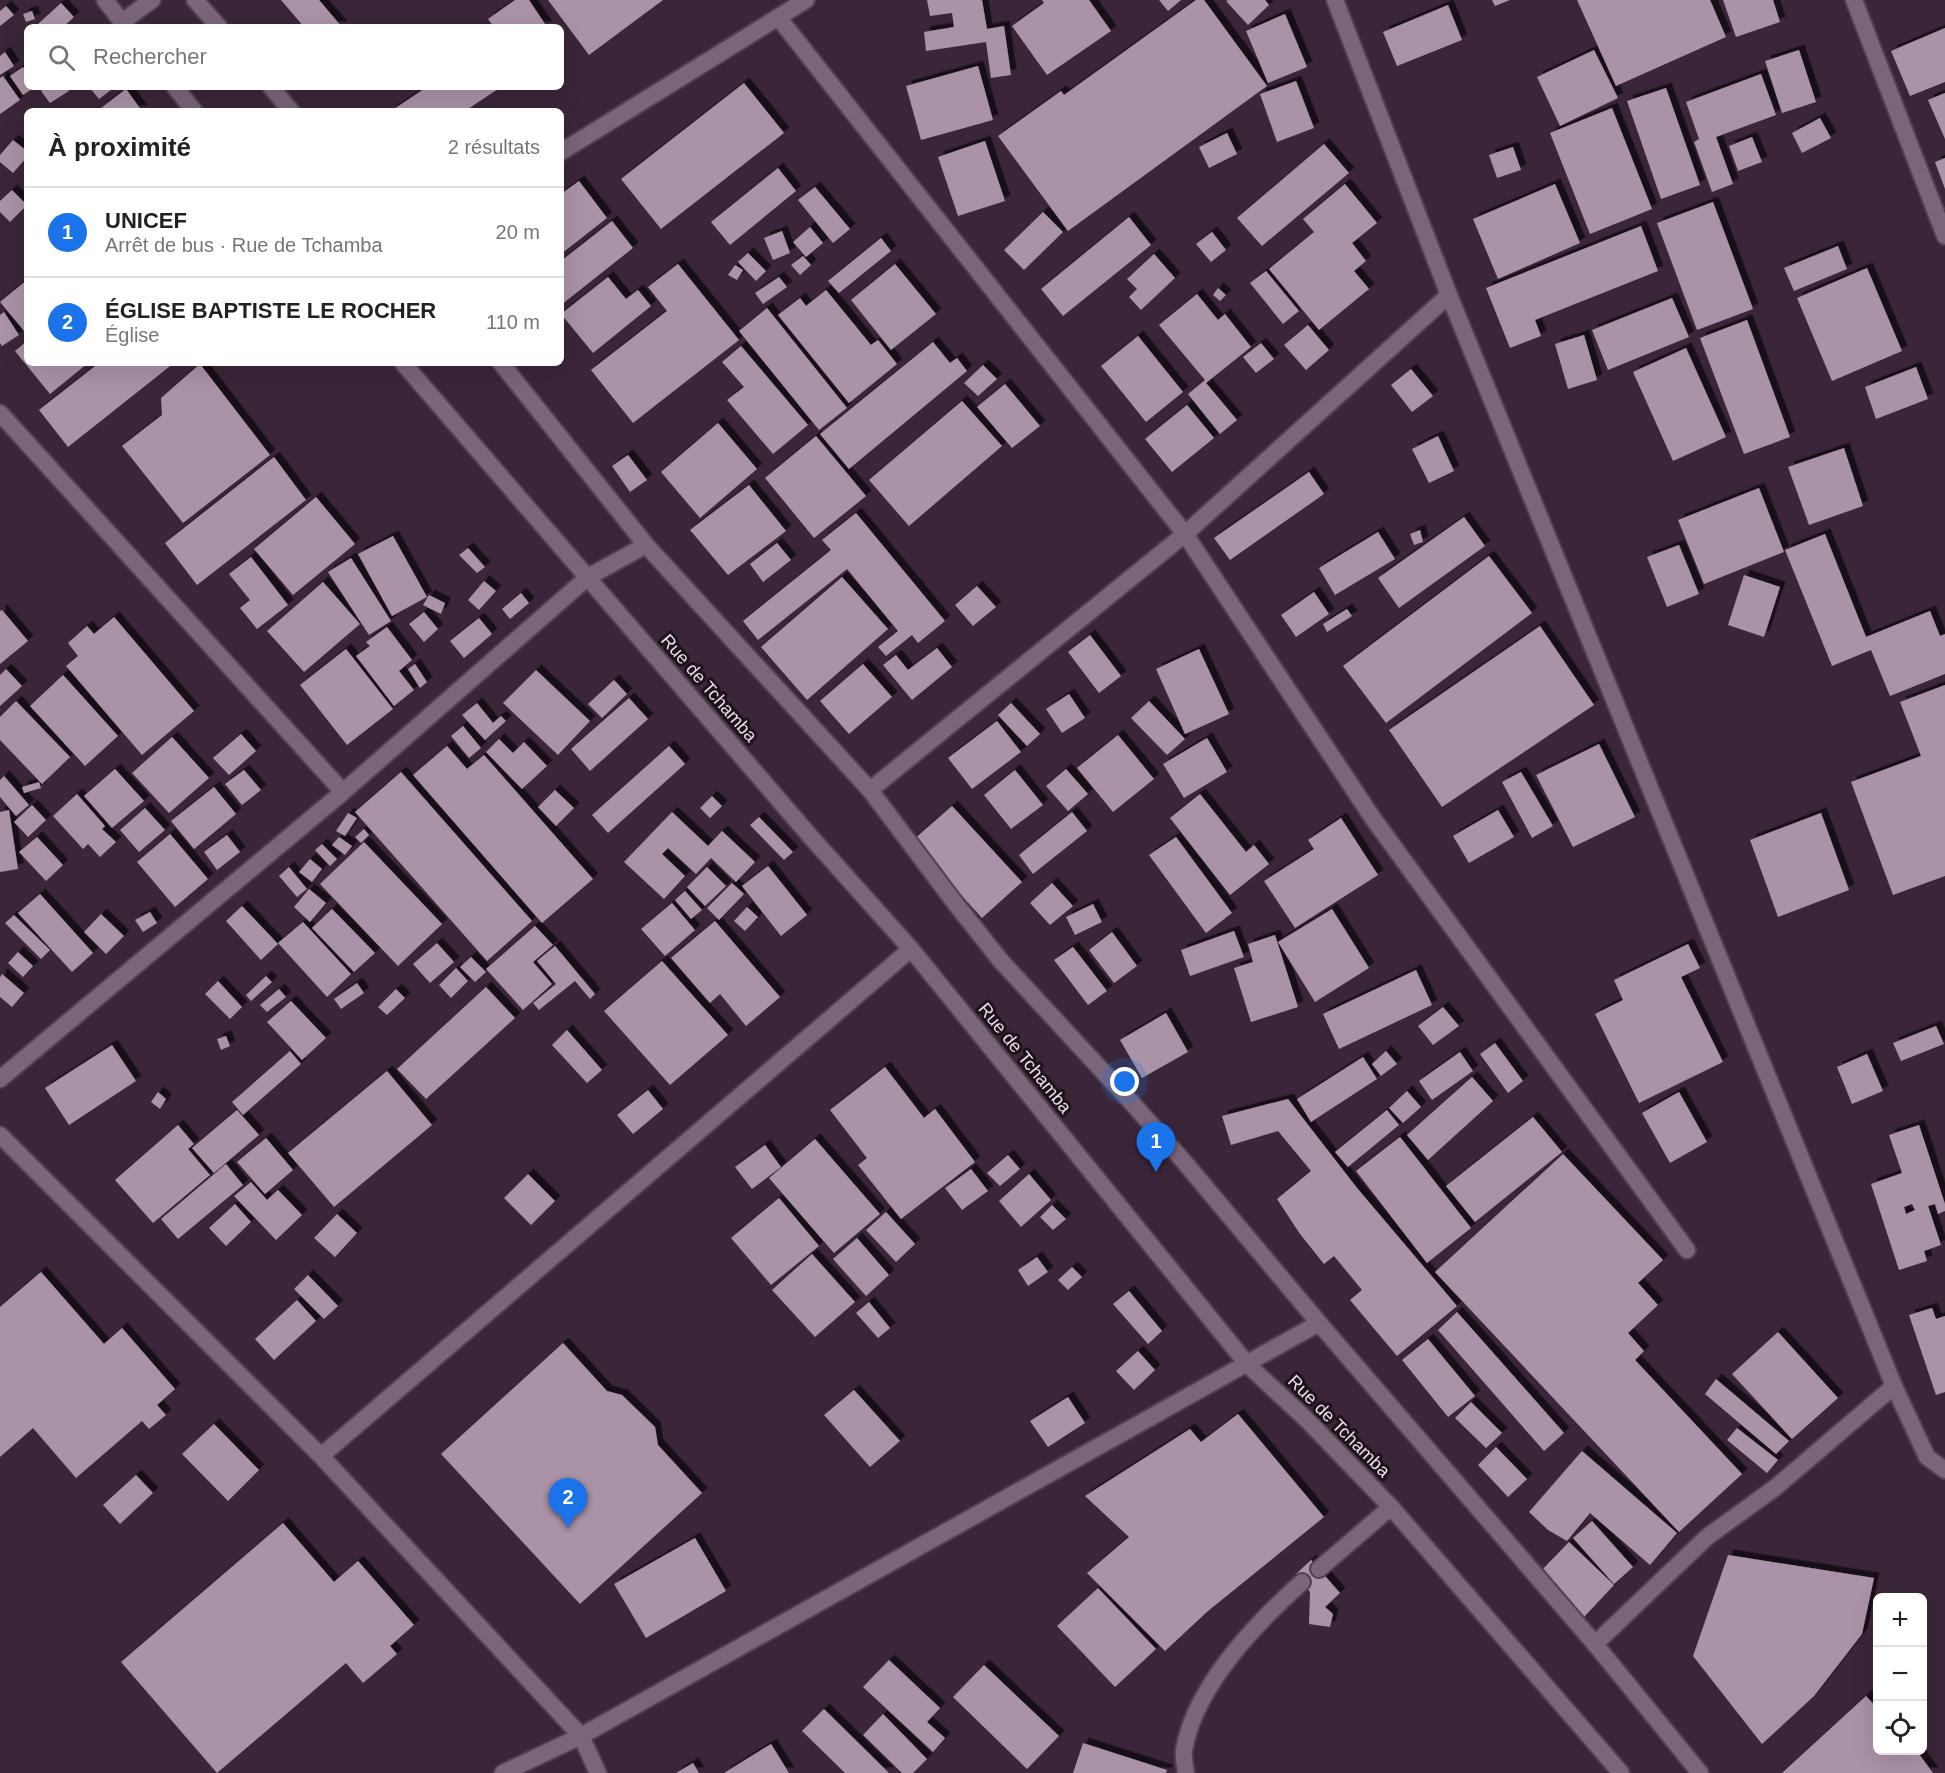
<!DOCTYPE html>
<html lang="fr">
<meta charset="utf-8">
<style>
body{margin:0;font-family:Arial,sans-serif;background:#f6f6f6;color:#222}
.controls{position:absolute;right:18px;bottom:18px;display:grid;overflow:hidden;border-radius:9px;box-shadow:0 6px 24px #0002}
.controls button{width:54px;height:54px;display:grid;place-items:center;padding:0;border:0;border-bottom:2px solid #e0e0e0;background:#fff;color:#222;font:30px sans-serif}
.you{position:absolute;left:1125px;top:1082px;width:21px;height:21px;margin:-15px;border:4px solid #fff;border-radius:50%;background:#1a73e8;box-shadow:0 0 0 9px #1a73e833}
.badge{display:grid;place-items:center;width:39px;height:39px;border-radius:50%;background:#1a73e8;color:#fff;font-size:20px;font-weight:700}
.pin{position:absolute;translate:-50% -50px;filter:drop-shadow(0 2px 3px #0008)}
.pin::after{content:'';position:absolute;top:32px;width:21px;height:18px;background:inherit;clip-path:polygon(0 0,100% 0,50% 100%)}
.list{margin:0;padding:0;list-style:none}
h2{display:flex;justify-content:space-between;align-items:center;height:78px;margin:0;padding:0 24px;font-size:26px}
h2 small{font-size:20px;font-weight:400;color:#767676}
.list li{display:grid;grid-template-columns:39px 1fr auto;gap:18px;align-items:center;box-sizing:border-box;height:90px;padding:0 24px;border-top:2px solid #e0e0e0}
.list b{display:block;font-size:22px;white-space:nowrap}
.list p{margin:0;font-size:20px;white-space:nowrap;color:#767676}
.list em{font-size:20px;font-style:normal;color:#767676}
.icon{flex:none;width:33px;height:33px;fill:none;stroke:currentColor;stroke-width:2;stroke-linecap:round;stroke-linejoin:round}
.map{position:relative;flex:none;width:1945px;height:1773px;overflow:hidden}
.search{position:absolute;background:#fff;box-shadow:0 6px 24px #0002;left:24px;top:24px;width:540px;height:66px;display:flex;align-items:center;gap:15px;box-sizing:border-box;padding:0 21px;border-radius:9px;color:#767676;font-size:22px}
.panel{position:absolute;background:#fff;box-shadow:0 6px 24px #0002;left:24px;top:108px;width:540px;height:258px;border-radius:9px}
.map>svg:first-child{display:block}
</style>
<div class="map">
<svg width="1945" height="1773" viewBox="0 0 1945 1773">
<defs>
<filter id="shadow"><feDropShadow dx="5.5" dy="-5.5" stdDeviation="0" flood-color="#0009"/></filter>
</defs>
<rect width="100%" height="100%" fill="#3a2638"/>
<path fill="#aa92a7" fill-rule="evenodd" filter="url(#shadow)" d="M281,0H319L342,27H304Z
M515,0H529L547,27H494L488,19Z
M548,0H663L589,55Z
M927,0H982L987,29L1004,26L1011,75L991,78L986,42L926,51L924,32L954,27L952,13L930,16Z
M1042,0H1089L1111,31L1047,75L1012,26L1044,3Z
M1159,0H1181L1168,11Z
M1196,0H1204L1267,86L1068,231L998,136L1061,91L1064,95Z
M1228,0H1265L1269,5L1248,25L1226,1Z
M1492,0H1510L1495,6Z
M1577,0H1710L1726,37L1616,86Z
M1723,0H1773L1780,22L1736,37Z
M61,3L74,17L63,27H41L38,24Z
M1448,5L1462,40L1397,66L1383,32Z
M6,6L14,15L0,26V11Z
M32,11L35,19L26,22L23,14Z
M1285,14L1307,67L1268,83L1246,31Z
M1945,28V82L1910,96L1891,51Z
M1594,50L1618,98L1560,126L1537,77Z
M1799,50L1816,102L1782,113L1765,61Z
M5,52L14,66L0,75V56Z
M978,66L993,120L921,140L906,86Z
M23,67L27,74V87H35L23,95L10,76Z
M1761,74L1776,115L1716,137L1733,184L1712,192L1694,142L1699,139L1686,102Z
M3,76L20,100L0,114V78Z
M1296,81L1314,128L1277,142L1260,94Z
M744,83L784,133L661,229L621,179Z
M46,87H66L69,91L50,103L41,91Z
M89,87H115L99,99Z
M427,87H501L465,111H391Z
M1666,88L1700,185L1661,199L1627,101Z
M126,89L142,111H104L101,108Z
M1945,93V139L1928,100Z
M1612,108L1652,209L1590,234L1550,133Z
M1820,118L1831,138L1802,153L1792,133Z
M1227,133L1237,154L1209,168L1199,147Z
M1752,137L1762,162L1738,171L1729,146Z
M13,140L27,151V157L13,173L0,162V155Z
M985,141L1005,201L958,216L938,157Z
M1324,144L1349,173L1262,246L1237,218Z
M1513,147L1521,170L1497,178L1489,155Z
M1945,158V189L1935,162Z
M778,168L796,191L730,245L711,222Z
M579,181L607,218L561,254V194Z
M1345,184L1377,223L1352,243L1366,261L1354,271L1369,289L1319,330L1269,269L1314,232L1303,219Z
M1555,184L1580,243L1498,279L1473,219Z
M815,187L850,229L833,243L798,200Z
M12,190L27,205L10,222L0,212V201Z
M1713,202L1753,309L1697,330L1657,223Z
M1043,212L1063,232L1024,270L1004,250Z
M1129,217L1151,245L1063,316L1041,289Z
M612,221L633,248L561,305V261Z
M1641,226L1658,271L1535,320L1541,336L1510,348L1486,288Z
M810,227L823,243L806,257L793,242Z
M782,231L790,253L773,260L764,238Z
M1212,232L1226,250L1211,262L1196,244Z
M881,238L891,251L839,293L828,281Z
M1838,246L1847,269L1794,291L1784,268Z
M748,253L766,271L756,281L738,262Z
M1154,254L1175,278L1141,310L1129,297L1137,289L1127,279Z
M803,256L811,265L800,275L791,265Z
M678,264L739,340L633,423L591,370L667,311L648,287Z
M895,264L936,314L891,350L851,300Z
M735,265L743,270L737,280L728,275Z
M1867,268L1902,351L1832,381L1797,298Z
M1266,271L1299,311L1283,324L1250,283Z
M608,277L626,299L638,290L651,306L593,353L561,314Z
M779,277L787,287L763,304L755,293Z
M27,280V331L25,332L0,302Z
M1218,288L1226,295L1220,301L1213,295Z
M826,290L871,345L878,340L897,364L849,403L778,315L800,298L806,306Z
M1197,294L1218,320L1225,314L1251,347L1206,383L1237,420L1220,434L1188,394L1205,380L1159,325Z
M1672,298L1689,337L1608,370L1592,330Z
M767,308L847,408L819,430L739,331Z
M4,312L19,335L2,346L0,343V315Z
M1747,320L1790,437L1744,454L1700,338Z
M1308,325L1329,350L1306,370L1284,345Z
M1584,335L1597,380L1568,389L1555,344Z
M1138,336L1183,392L1146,422L1101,366Z
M27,341V363H88L50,394L15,351Z
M933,342L950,363L957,358L967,371L849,469L820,434Z
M1261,343L1274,359L1256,373L1243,357Z
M741,346L808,425L773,454L727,400L744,387L722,362Z
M1686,348L1726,437L1673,461L1633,372Z
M99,363H174L68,447L39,410Z
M200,364L270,455L183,523L122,446L162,415L161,398Z
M983,365L997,379L978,396L964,383Z
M1916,367L1928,399L1876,419L1865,387Z
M1411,369L1433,396L1412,412L1391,385Z
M1005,384L1040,426L1012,448L977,407Z
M962,401L1002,446L909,526L869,480Z
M1187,405L1214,438L1172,472L1145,439Z
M718,423L757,469L700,518L661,472Z
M816,436L866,496L814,538L765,478Z
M1438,436L1454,471L1429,483L1412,449Z
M1844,448L1863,506L1809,525L1788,467Z
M628,455L647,480L630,492L612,466Z
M274,457L306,500L197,585L165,543Z
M1309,472L1324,494L1230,560L1214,538Z
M749,485L786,531L728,575L690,530Z
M1759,488L1784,552L1704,584L1678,520Z
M316,497L355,544L293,595L254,549Z
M856,513L945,621L918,643L912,635L886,656L878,647L898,631L847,569L758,640L743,621L831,550L822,540Z
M1464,517L1485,546L1399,608L1378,578Z
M1420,530L1423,542L1414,545L1410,534Z
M1378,532L1395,559L1335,595L1319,568Z
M1825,534L1866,637L1930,611L1940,636L1945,634V674L1890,696L1871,650L1832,666L1785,550Z
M393,536L427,597L392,616L358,554Z
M777,543L791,560L763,582L750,564Z
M1679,545L1699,594L1667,607L1647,557Z
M468,548L485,567L477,573L459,555Z
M1489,556L1532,613L1386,723L1343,666Z
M251,557L288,605L257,629L240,608L250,600L229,574Z
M351,558L391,621L369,635L328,572Z
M1744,575L1780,587L1764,637L1728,625Z
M842,577L888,629L807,700L761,647Z
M484,581L496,591L479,610L468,600Z
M323,582L360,624L304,672L267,631Z
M977,586L996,607L973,626L955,605Z
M1314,592L1329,614L1296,637L1281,615Z
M521,593L529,603L510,619L502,609Z
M429,595L445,603L441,614L423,605Z
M1347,609L1352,616L1327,632L1323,624Z
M2,610L28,641L0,664V611Z
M424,612L438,629L424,642L409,624Z
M114,617L194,711L142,755L66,666L78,656L68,643L87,626L94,634Z
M479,618L492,634L464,658L450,641Z
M1540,626L1594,705L1442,807L1389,730Z
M387,627L412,660L399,671L414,690L394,706L356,656L370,646L366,642Z
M1090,635L1121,676L1099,693L1068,652Z
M937,648L952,667L912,700L883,665L896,655L908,670Z
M346,649L393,709L347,745L300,685Z
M1199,649L1229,714L1185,734L1156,669Z
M415,664L427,682L420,688L408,669Z
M863,664L892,697L849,734L820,701Z
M6,669L22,686L0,706V675Z
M536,670L590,721L558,755L503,703Z
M63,675L118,736L85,766L30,706Z
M614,680L627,694L602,718L588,704Z
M1945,685V876L1893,895L1851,782L1921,756L1900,702Z
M1069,694L1085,718L1062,733L1046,709Z
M629,698L648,719L590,771L571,749Z
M16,701L70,757L42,784L0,740V717Z
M1149,701L1185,739L1167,755L1131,718Z
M477,703L493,723L501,716L506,721L485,740L462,715Z
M1011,703L1040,734L1027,746L998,715Z
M997,721L1021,752L972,789L948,758Z
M463,726L481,748L469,758L451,736Z
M241,734L256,751L229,775L213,758Z
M1118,735L1154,779L1113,812L1077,768Z
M172,737L209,778L169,813L132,773Z
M1207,738L1227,772L1184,798L1163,764Z
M499,739L513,753L524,742L547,766L522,789L486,752Z
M1599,744L1635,817L1573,847L1536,775Z
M447,746L467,769L484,755L593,879L542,923L413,775Z
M669,746L685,764L608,833L592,815Z
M115,769L144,801L112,828L84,796Z
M1066,769L1088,794L1068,811L1046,786Z
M244,770L261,790L242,805L225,784Z
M1015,770L1043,805L1011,829L984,795Z
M401,772L532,921L487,961L355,812Z
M1521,772L1553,826L1532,838L1502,782Z
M4,776L29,805L16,816L0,797V780Z
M39,782L41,788L24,793L22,787Z
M214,787L236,814L194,849L171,821Z
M555,790L574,808L556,826L538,807Z
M77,794L105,826L102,829L116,842L100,857L88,844L83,849L53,816Z
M1200,794L1246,852L1254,845L1269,864L1230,895L1170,818Z
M712,796L722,806L710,818L700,808Z
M32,805L46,820L28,837L14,822Z
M952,806L1022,882L982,918L912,841Z
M145,808L165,830L139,852L120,830Z
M9,810L18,869L0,872V812Z
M1498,810L1514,837L1469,863L1453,836Z
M672,812L708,846L722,831L755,862L736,882L711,858L696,874L668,848L662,854L685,876L664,899L624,862Z
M1072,812L1087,831L1033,874L1019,855Z
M348,813L357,818L345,836L336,831Z
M1821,813L1849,890L1778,917L1750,840Z
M759,817L793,852L784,860L750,825Z
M1341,818L1378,875L1295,928L1264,881L1314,849L1308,840Z
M364,829L369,835L361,843L355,837Z
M170,834L208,879L175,907L137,862Z
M227,835L240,852L217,870L204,852Z
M37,837L63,865L46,881L19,852Z
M339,837L352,846L345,855L332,845Z
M1176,837L1232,913L1206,933L1149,855Z
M364,842L442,924L398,966L320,884Z
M322,844L337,859L330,866L315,850Z
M310,859L322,869L312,882L299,872Z
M768,866L807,915L781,936L742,886Z
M289,867L307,889L297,897L279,876Z
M707,867L726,886L705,906L687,887Z
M732,883L744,894L719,920L707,908Z
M1052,883L1073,906L1050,925L1030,903Z
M309,889L326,903L310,922L294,907Z
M685,891L702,910L691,919L675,900Z
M40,894L93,953L72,972L18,913Z
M672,903L695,930L665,956L641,929Z
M1093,904L1102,922L1075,935L1066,917Z
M242,906L278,944L261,960L226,921Z
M747,907L758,917L745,931L734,921Z
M332,909L375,953L354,972L312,928Z
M1332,909L1369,968L1315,1002L1278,942Z
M150,912L157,923L143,932L135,920Z
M101,914L124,936L106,954L84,932Z
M14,915L50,950L41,959L5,923Z
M715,921L780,997L746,1026L720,994L710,1003L671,958Z
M303,922L351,974L327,997L278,943Z
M535,926L553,945L533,962L552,984L523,1010L486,969Z
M1234,931L1244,957L1190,976L1181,950Z
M1112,932L1137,966L1114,983L1089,950Z
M1275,935L1298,1007L1251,1022L1234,968L1253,962L1248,944Z
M437,943L454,962L430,983L413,964Z
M1688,944L1700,968L1681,977L1723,1062L1639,1103L1595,1014L1623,1000L1614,980Z
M555,946L595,994L590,999L575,981L539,1010L533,1003L556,984L537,961Z
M1073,947L1107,991L1088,1005L1054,960Z
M18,952L33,966L23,977L8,963Z
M471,957L486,972L475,982L460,967Z
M662,961L728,1035L670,1085L604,1011Z
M456,968L468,981L451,998L439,985Z
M1416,970L1432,1005L1339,1049L1323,1014Z
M2,974L24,993L12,1007L0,997V977Z
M266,976L272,982L251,1001L246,995Z
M218,981L242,1007L230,1019L205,994Z
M357,983L364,993L341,1009L334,999Z
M486,987L515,1018L426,1099L397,1069Z
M279,989L286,997L267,1012L260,1005Z
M396,989L405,998L387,1015L378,1007Z
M291,1001L326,1038L302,1060L267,1022Z
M1443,1007L1459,1026L1433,1045L1418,1026Z
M1166,1013L1188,1052L1142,1078L1120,1040Z
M1936,1026L1944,1044L1901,1061L1893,1043Z
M567,1030L602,1070L587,1083L552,1045Z
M226,1036L230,1046L221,1050L217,1039Z
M1495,1043L1523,1081L1508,1093L1480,1054Z
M112,1045L136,1081L69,1125L45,1088Z
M290,1051L301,1064L243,1115L232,1102Z
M1386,1051L1397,1064L1381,1076L1372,1064Z
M1460,1052L1473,1071L1432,1100L1419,1081Z
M1867,1054L1883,1091L1852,1104L1837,1067Z
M1363,1057L1377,1079L1311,1122L1297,1099Z
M885,1067L924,1118L935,1109L975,1162L901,1219L858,1165L867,1158L830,1110Z
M387,1071L432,1125L334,1207L288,1153Z
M1472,1077L1493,1101L1428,1160L1407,1135Z
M648,1090L663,1109L633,1134L617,1115Z
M1407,1091L1421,1107L1403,1123L1389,1108Z
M158,1092L166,1099L160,1109L151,1102Z
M1679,1092L1707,1142L1670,1163L1642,1113Z
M1288,1099L1357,1188L1457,1306L1397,1356L1350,1300L1362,1290L1334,1256L1324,1264L1300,1234L1277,1199L1311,1171L1278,1131L1231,1145L1222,1116Z
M237,1110L259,1135L214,1173L192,1148Z
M1387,1110L1399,1125L1348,1167L1335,1152Z
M1533,1117L1562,1152L1475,1222L1446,1186Z
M178,1125L194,1144L188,1149L210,1175L153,1223L115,1180Z
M1919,1125L1945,1204V1211L1938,1214L1935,1204L1928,1206L1941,1245L1924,1251L1927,1261L1899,1270L1871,1184L1902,1173L1889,1135ZM1912,1204L1915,1210L1906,1214L1904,1207Z
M1400,1137L1471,1228L1427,1263L1356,1171Z
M266,1138L293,1170L265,1194L237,1162Z
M815,1139L880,1214L834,1253L769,1178Z
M765,1145L781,1167L752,1189L735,1167Z
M1563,1154L1663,1260L1638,1283L1658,1305L1628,1333L1644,1351L1635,1360L1742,1474L1679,1532L1435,1272Z
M1008,1155L1020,1169L1000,1186L987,1173Z
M226,1164L243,1185L178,1239L161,1219Z
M971,1169L988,1191L962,1210L945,1188Z
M528,1174L555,1201L531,1225L504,1198Z
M1029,1174L1051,1200L1021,1227L999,1201Z
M251,1182L267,1200L278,1190L302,1215L276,1240L234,1196Z
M779,1198L819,1246L771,1285L731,1238Z
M235,1204L251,1222L226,1246L209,1228Z
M1052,1205L1066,1219L1053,1230L1040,1217Z
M886,1212L915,1244L896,1262L866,1230Z
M337,1214L357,1233L335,1257L314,1238Z
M857,1238L889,1275L866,1296L833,1259Z
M812,1254L855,1302L815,1337L772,1290Z
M1037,1257L1048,1272L1028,1286L1018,1270Z
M1072,1267L1082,1277L1068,1290L1058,1280Z
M41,1272L104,1344L122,1328L175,1389L157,1405L166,1415L149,1429L142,1421L76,1478L33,1428L0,1457V1307Z
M308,1275L338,1306L324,1319L294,1289Z
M1129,1291L1162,1331L1148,1344L1113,1304Z
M297,1300L316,1321L274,1360L255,1339Z
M869,1302L890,1328L878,1338L856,1313Z
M1932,1308L1936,1319L1945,1316V1392L1936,1395L1909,1315Z
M1457,1312L1564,1433L1544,1451L1438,1330Z
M1778,1332L1838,1398L1792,1439L1732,1374Z
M1428,1339L1475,1396L1448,1417L1402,1360Z
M563,1343L607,1391L622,1395L655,1427L658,1445L702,1493L580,1604L441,1454Z
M1138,1351L1155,1370L1134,1390L1116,1371Z
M1716,1379L1789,1441L1776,1454L1705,1394Z
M854,1390L900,1441L870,1467L824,1415Z
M1068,1397L1085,1423L1048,1447L1030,1421Z
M1471,1402L1502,1433L1486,1448L1455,1418Z
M1238,1414L1324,1517L1208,1611L1165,1651L1087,1573L1129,1537L1085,1496L1190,1429L1201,1442Z
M214,1424L259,1470L228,1501L182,1454Z
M1737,1428L1778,1460L1767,1473L1727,1440Z
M1496,1447L1527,1479L1508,1497L1478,1465Z
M1582,1451L1677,1533L1650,1565L1590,1513L1567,1541L1548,1530L1529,1512Z
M136,1475L153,1493L120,1524L103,1505Z
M1592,1521L1633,1567L1614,1584L1573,1538Z
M283,1523L334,1582L358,1561L414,1625L390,1646L397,1654L363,1683L346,1663L217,1773L121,1662Z
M695,1538L726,1591L646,1638L614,1584Z
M1569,1542L1614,1585L1584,1617L1539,1573Z
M1728,1555L1874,1578L1862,1634L1814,1696L1762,1744L1693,1656Z
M1311,1560L1340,1593L1325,1607L1333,1614L1330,1627L1309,1624L1310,1592L1296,1574Z
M1098,1588L1156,1649L1115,1687L1057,1626Z
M889,1660L940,1708L927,1722L945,1738L933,1752L863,1687Z
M984,1665L1059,1736L1027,1769L953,1697Z
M1866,1696L1878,1709V1750H1916L1933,1773H1782Z
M824,1709L889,1773H845L802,1731Z
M883,1714L927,1759L913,1773H902L863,1735Z
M1083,1743L1167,1770L1166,1773H1073Z
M771,1744L789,1773H724Z
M693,1763L699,1773H676Z"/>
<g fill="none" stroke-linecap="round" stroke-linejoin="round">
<g stroke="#51414f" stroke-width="20">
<path id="service" d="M122,22L152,0
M1319,1569L1391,1507
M1186,1773C1185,1766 1183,1757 1184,1750C1195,1686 1255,1624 1302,1582"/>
</g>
<g stroke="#51414f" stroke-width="20">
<path id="minor" d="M1335,0L1449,295L1894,1386L1927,1457L1945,1470
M1854,0L1945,236
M778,17L1185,534L1372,817L1687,1250
M561,152L806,0
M0,413L343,792
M870,790L1185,534L1449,295
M0,1079L343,792L588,577L646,545
M0,1135L321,1456L581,1736L598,1773
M321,1456L911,949
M1595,1644L1707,1537L1776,1487L1894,1386
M503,1773L581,1736L1319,1323"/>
</g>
<g stroke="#51414f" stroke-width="20">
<path id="tertiary" d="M105,0L126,27
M195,0L219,27
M175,87L194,111
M271,87L291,111
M403,363L810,836L911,949L1248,1365L1309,1422L1391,1507L1621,1773
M501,363L646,545L870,790L955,903L1001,961L1133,1104L1186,1164L1319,1323L1595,1644L1700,1773"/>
</g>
<use href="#service" stroke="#7b6579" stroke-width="16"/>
<use href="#minor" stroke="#7b6579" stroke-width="16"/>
<use href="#tertiary" stroke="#7b6579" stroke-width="16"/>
</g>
<g text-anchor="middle" stroke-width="6" stroke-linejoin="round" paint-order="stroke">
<g font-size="18" fill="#ebdee9" stroke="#1c131b">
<text transform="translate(709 688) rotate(49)" y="6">Rue de Tchamba</text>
<text transform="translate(1025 1058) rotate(51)" y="6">Rue de Tchamba</text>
<text transform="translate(1339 1426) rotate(45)" y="6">Rue de Tchamba</text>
</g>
</g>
</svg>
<div class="controls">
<button>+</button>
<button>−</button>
<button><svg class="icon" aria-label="locate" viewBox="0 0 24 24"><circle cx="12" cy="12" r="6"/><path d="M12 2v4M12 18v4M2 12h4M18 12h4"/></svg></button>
</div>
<div class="you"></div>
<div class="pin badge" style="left:1156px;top:1172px">1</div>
<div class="pin badge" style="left:568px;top:1528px">2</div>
<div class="search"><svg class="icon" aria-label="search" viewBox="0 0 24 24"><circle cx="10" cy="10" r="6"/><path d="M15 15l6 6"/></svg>Rechercher</div>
<section class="panel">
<h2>À proximité<small>2 résultats</small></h2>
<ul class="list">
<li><span class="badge">1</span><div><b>UNICEF</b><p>Arrêt de bus · Rue de Tchamba</p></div><em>20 m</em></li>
<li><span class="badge">2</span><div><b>ÉGLISE BAPTISTE LE ROCHER</b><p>Église</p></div><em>110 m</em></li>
</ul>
</section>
</div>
